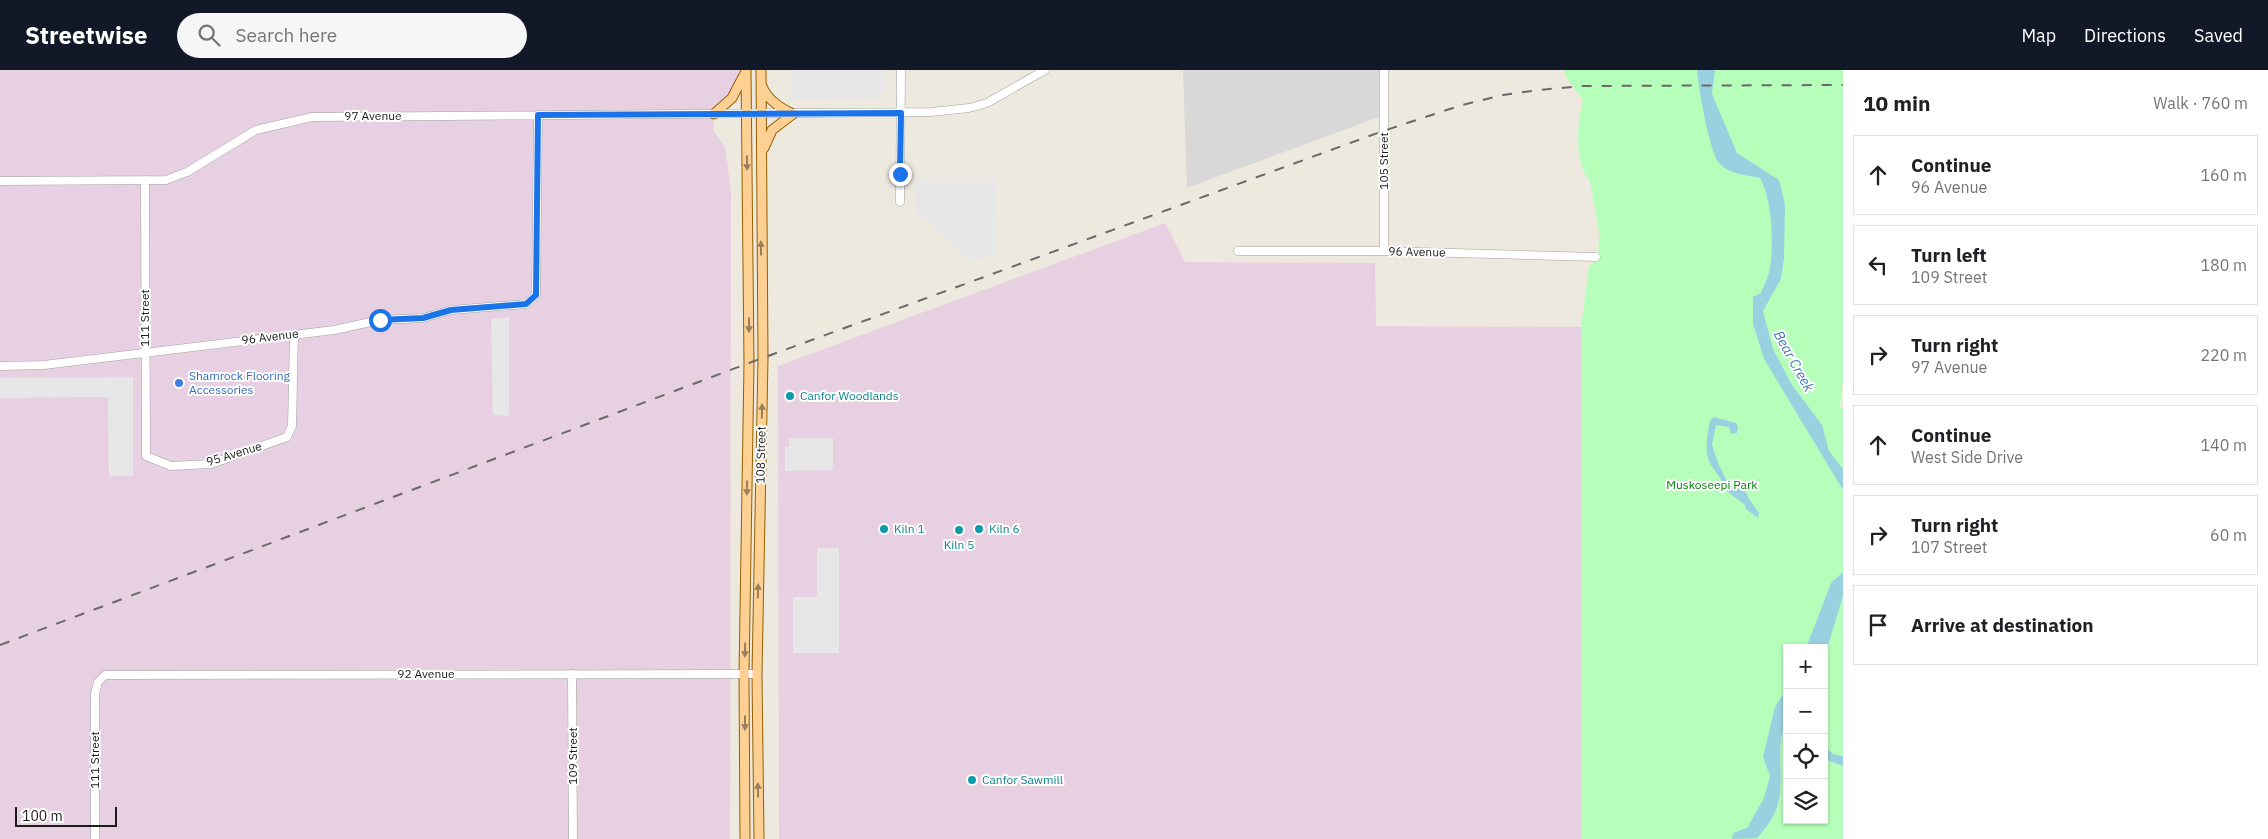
<!DOCTYPE html>
<meta charset="utf-8">
<style>
body{margin:0;font-family:"IBM Plex Sans",sans-serif;background:#f6f6f6;color:#202124}
.controls{position:absolute;right:15px;bottom:15px;display:grid;overflow:hidden;border-radius:0px;box-shadow:0 1px 4px #0004}
.controls button{width:45px;height:45px;display:grid;place-items:center;padding:0;border:0;border-bottom:1px solid #e0e0e0;background:#fff;color:#202124;font:25px sans-serif}
.scale{position:absolute;left:15px;bottom:12px;width:102px;box-sizing:border-box;padding-left:5px;border:2px solid #1b1b1b;border-top:0;font-size:14px;line-height:18px;white-space:nowrap;color:#1b1b1b;-webkit-text-stroke:4px #fff;paint-order:stroke}
.stop{position:absolute;width:15px;height:15px;margin:-11px;border:4px solid #1a73e8;border-radius:50%;background:#fff}
.stop.end{background:#1a73e8;border-color:#fff;box-shadow:0 1px 5px #0008}
.list{margin:0;padding:0;list-style:none}
h2{display:flex;justify-content:space-between;align-items:center;height:65px;margin:0;padding:0 20px;font-size:21px}
h2 small{font-size:16px;font-weight:400;color:#757577}
.list li{display:grid;grid-template-columns:32px 1fr auto;gap:15px;align-items:center;box-sizing:border-box;height:80px;margin:0 10px 10px;padding:0 10px;border:1px solid #e0e0e0;border-radius:0px}
.list b{display:block;font-size:19px;white-space:nowrap}
.list p{margin:0;font-size:16px;white-space:nowrap;color:#757577}
.list em{font-size:16px;font-style:normal;color:#757577}
.icon{flex:none;width:28px;height:28px;fill:none;stroke:currentColor;stroke-width:2;stroke-linecap:round;stroke-linejoin:round}
.map{position:relative;flex:none;width:1843px;height:769px;overflow:hidden}
header{display:flex;align-items:center;gap:30px;box-sizing:border-box;height:70px;padding:0 25px;background:#111827;color:#fff}
header strong{font-size:24px}
nav{display:flex;gap:28px;margin-inline-start:auto;font-size:18px}
.search{width:350px;height:45px;background:#f6f6f6;display:flex;align-items:center;gap:12px;box-sizing:border-box;padding:0 18px;border-radius:28px;color:#757577;font-size:19px}
main{display:flex}
aside{flex:1;background:#fff}
.map>svg:first-child{display:block}
</style>
<header>
<strong>Streetwise</strong>
<div class="search"><svg class="icon" aria-label="search" viewBox="0 0 24 24"><circle cx="10" cy="10" r="6"/><path d="M15 15l6 6"/></svg>Search here</div>
<nav><a>Map</a><a>Directions</a><a>Saved</a></nav>
</header>
<main>
<div class="map">
<svg width="1843" height="769" viewBox="0 0 1843 769">
<rect width="100%" height="100%" fill="#eee9df"/>
<path fill="#d9d8d8" d="M1183,0H1379V47L1187,118Z"/>
<path fill="#e8d0e3" d="M0,0H746L738,20L714,45V62L725,76L731,121L730,769H0Z
M1165,153L1185,192L1375,193L1376,256L1581,257V769H779L778,296Z"/>
<path fill="#b5ffba" fill-rule="evenodd" d="M1565,0H1843V311L1840,337H1843V769H1581V257L1589,196L1598,189L1599,162L1590,111C1574,93 1577,53 1583,30L1565,6ZM1787,578H1824V750H1787Z"/>
<path fill="#e7e7e7" d="M791,0H886V22H880V29H791Z
M916,108H997L998,185L971,193L916,142Z
M509,247V346L493,345L491,249Z
M133,307V406H109L108,327L0,328V308Z
M789,368H833V400L785,401V377H789Z
M817,478H839V583H793V527H817Z"/>
<path fill="#9ad1e1" d="M1697,0H1715L1712,24L1737,83L1779,110L1785,134L1784,188L1781,209L1763,241L1773,279L1792,315L1822,355L1829,381L1843,399V420L1764,289L1753,254V227L1761,223C1764,215 1769,206 1770,197C1774,173 1772,129 1760,108C1746,105 1732,105 1720,94C1710,85 1698,16 1697,0Z
M1714,347L1736,353L1738,357L1737,363L1731,364L1729,357L1716,355L1712,375L1718,393L1728,413L1746,422L1749,429L1759,443L1758,448L1746,439L1744,434L1724,419C1723,407 1713,401 1709,391C1704,379 1708,362 1710,350Z
M1843,502V526L1827,579L1824,584V578H1806L1831,513Z
M1787,618C1787,629 1788,642 1787,653C1786,658 1782,662 1781,667C1777,710 1791,733 1757,768L1732,769L1733,763L1747,758L1764,728L1770,706L1763,687L1775,637Z
M1824,676L1833,684L1843,686V696L1824,689Z"/>
<g fill="none" stroke-linecap="round" stroke-linejoin="round">
<g stroke="#a2a2a2" stroke-width="9">
<path id="minor" d="M1384,0V181
M145,110L146,386L171,396L211,394L287,367L292,356L294,264
M0,111L166,110L187,102L256,60L312,47L931,42L969,38L987,33L1045,0
M900,132L901,0
M1238,181H1384L1596,187
M0,296L44,295L334,260L380,250L423,248L451,240L526,234L536,225L538,45
M572,604L573,769
M95,769V624L98,612L105,605L757,604"/>
</g>
<g stroke="#926000" stroke-width="11">
<path id="major" d="M762,16C767,30 780,38 793,44
M714,44L732,28L744,5
M764,78L772,60L793,44
M745,769L744,604L749,293L746,0
M759,769L757,604L763,288L761,0"/>
</g>
<use href="#minor" stroke="#fff" stroke-width="8"/>
<use href="#major" stroke="#ffd093" stroke-width="9"/>
<path stroke="#696969" stroke-width="2" stroke-dasharray="10 10" stroke-linecap="butt" d="M0,575L749,293L1383,61L1462,35L1503,25L1539,20L1582,16L1843,15"/>
</g>
<defs><path id="oneway-solid" d="M-6-.8H1V-3.2L6.5 0L1 3.2V.8H-6Z" transform="scale(1.25)"/></defs>
<g fill="#987f5d">
<use href="#oneway-solid" transform="translate(747 93) rotate(89)"/>
<use href="#oneway-solid" transform="translate(761 178) rotate(-91)"/>
<use href="#oneway-solid" transform="translate(749 255) rotate(90)"/>
<use href="#oneway-solid" transform="translate(762 341) rotate(-89)"/>
<use href="#oneway-solid" transform="translate(747 418) rotate(91)"/>
<use href="#oneway-solid" transform="translate(758 521) rotate(-89)"/>
<use href="#oneway-solid" transform="translate(745 580) rotate(91)"/>
<use href="#oneway-solid" transform="translate(745 653) rotate(90)"/>
<use href="#oneway-solid" transform="translate(758 720) rotate(-91)"/>
</g>
<g fill="none" stroke-linecap="round" stroke-linejoin="round">
<path stroke="#1a73e8" stroke-width="6" d="M380,250L423,248L451,240L526,234L536,225L538,45L901,43L900,104"/>
</g>
<circle fill="#3f7fe0" stroke="#fff" stroke-width="2" cx="179" cy="313" r="5"/>
<g fill="#0f9aa8" stroke="#fff" stroke-width="2">
<circle cx="790" cy="326" r="5"/>
<circle cx="884" cy="459" r="5"/>
<circle cx="979" cy="459" r="5"/>
<circle cx="959" cy="460" r="5"/>
<circle cx="972" cy="710" r="5"/>
</g>
<g text-anchor="middle" stroke-width="4" stroke-linejoin="round" paint-order="stroke">
<g font-size="12" fill="#1b1b1b" stroke="#fff">
<text x="373" y="50">97 Avenue</text>
<text transform="translate(1384 91) rotate(-90)" y="4">105 Street</text>
<text transform="translate(1417 182) rotate(1)" y="4">96 Avenue</text>
<text transform="translate(145 248) rotate(-90)" y="4">111 Street</text>
<text transform="translate(270 267) rotate(-7)" y="4">96 Avenue</text>
<text transform="translate(234 384) rotate(-17)" y="4">95 Avenue</text>
<text transform="translate(761 385) rotate(-89)" y="4">108 Street</text>
<text x="426" y="608">92 Avenue</text>
<text transform="translate(573 686) rotate(-90)" y="4">109 Street</text>
<text transform="translate(95 690) rotate(-90)" y="4">111 Street</text>
</g>
<g font-size="12" fill="#366cbe" stroke="#fff" text-anchor="start">
<text x="189" y="310">Shamrock Flooring<tspan x="189" dy="14">Accessories</tspan></text>
</g>
<g font-size="12" fill="#0d838f" stroke="#fff" text-anchor="start">
<text x="800" y="330">Canfor Woodlands</text>
<text x="894" y="463">Kiln 1</text>
<text x="989" y="463">Kiln 6</text>
<text x="959" y="479" text-anchor="middle">Kiln 5</text>
<text x="982" y="714">Canfor Sawmill</text>
</g>
<g font-size="12" fill="#01810a" stroke="#fff">
<text x="1712" y="419">Muskoseepi Park</text>
</g>
<g font-size="14" font-style="italic" fill="#3f7ab3" stroke="#fff">
<text transform="translate(1794 291) rotate(61)" y="5">Bear Creek</text>
</g>
</g>
</svg>
<div class="controls">
<button>+</button>
<button>−</button>
<button><svg class="icon" aria-label="locate" viewBox="0 0 24 24"><circle cx="12" cy="12" r="6"/><path d="M12 2v4M12 18v4M2 12h4M18 12h4"/></svg></button>
<button><svg class="icon" aria-label="layers" viewBox="0 0 24 24"><path d="M12 4l9 5-9 5-9-5zM3 14l9 5 9-5"/></svg></button>
</div>
<div class="scale">100 m</div>
<div class="stop" style="left:380px;top:250px"></div>
<div class="stop end" style="left:900px;top:104px"></div>
</div>
<aside>
<h2>10 min<small>Walk · 760 m</small></h2>
<ul class="list">
<li><svg class="icon" aria-label="ahead" viewBox="0 0 24 24"><path d="M12 20V5M6 11l6-6 6 6"/></svg><div><b>Continue</b><p>96 Avenue</p></div><em>160 m</em></li>
<li><svg class="icon" aria-label="left" viewBox="0 0 24 24"><path d="M17 20v-9H6M10 6l-5 5 5 5"/></svg><div><b>Turn left</b><p>109 Street</p></div><em>180 m</em></li>
<li><svg class="icon" aria-label="right" viewBox="0 0 24 24"><path d="M7 20v-9h11M14 6l5 5-5 5"/></svg><div><b>Turn right</b><p>97 Avenue</p></div><em>220 m</em></li>
<li><svg class="icon" aria-label="ahead" viewBox="0 0 24 24"><path d="M12 20V5M6 11l6-6 6 6"/></svg><div><b>Continue</b><p>West Side Drive</p></div><em>140 m</em></li>
<li><svg class="icon" aria-label="right" viewBox="0 0 24 24"><path d="M7 20v-9h11M14 6l5 5-5 5"/></svg><div><b>Turn right</b><p>107 Street</p></div><em>60 m</em></li>
<li><svg class="icon" aria-label="arrive" viewBox="0 0 24 24"><path d="M6 21V4h12l-3 4 3 4H6"/></svg><div><b>Arrive at destination</b></div></li>
</ul>
</aside>
</main>
